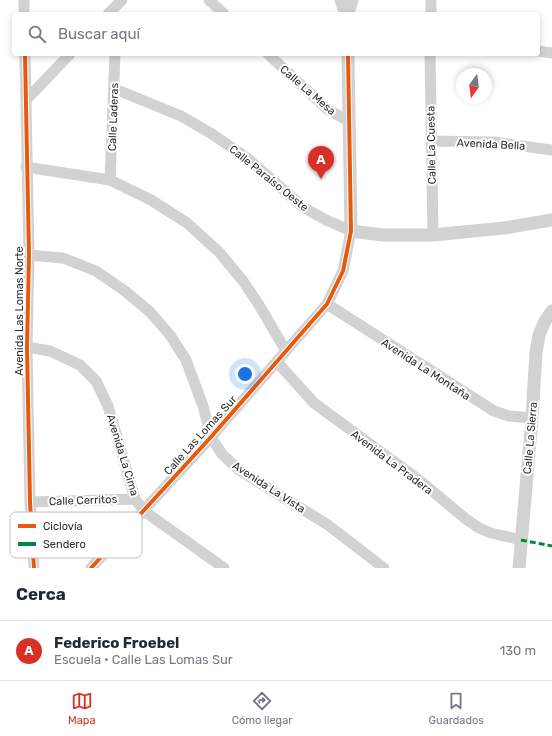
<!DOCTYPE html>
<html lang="es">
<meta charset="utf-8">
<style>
body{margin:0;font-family:Rubik,sans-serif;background:#f6f6f7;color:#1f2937}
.compass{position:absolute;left:456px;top:68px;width:36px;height:36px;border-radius:50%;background:#fff;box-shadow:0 2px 6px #0003;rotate:194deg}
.you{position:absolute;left:245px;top:374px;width:14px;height:14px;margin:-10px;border:3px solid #fff;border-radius:50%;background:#1a73e8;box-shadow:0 0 0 6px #1a73e833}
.badge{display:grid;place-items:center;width:26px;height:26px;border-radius:50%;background:#d93025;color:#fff;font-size:13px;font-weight:700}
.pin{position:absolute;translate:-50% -33px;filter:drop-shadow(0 1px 2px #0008)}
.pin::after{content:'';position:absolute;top:21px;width:14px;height:12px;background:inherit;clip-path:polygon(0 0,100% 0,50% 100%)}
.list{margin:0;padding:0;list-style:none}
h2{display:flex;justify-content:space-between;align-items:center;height:52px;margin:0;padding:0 16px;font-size:17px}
h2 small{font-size:13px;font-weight:400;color:#747a83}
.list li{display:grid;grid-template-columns:26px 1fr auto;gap:12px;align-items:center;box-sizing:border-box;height:60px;padding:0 16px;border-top:1px solid #e0e1e3}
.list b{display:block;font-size:15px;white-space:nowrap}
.list p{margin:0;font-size:13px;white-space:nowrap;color:#747a83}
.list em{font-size:13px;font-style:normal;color:#747a83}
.icon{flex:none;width:22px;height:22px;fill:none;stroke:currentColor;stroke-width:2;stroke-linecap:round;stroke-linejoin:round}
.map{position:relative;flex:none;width:552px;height:568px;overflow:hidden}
.search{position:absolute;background:#fff;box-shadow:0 2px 6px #0003;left:12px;right:12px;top:12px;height:44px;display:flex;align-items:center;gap:10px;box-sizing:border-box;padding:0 14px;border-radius:4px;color:#747a83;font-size:15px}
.sheet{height:112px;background:#fff}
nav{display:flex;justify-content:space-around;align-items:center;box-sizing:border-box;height:56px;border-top:1px solid #e0e1e3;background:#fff;font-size:11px;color:#747a83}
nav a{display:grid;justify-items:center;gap:2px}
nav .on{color:#d93025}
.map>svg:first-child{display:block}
</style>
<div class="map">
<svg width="552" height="568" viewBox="0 0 552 568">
<rect width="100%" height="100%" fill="#fff"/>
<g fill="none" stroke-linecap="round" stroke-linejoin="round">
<path stroke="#d2d2d2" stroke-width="11" d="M24,0V14
M209,0L224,14
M108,14L122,0
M349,14L353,0
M431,14V0
M538,51L552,53
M25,54L29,255L27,347L30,502L34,568
M268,54L327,109L350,122
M430,54L433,235
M26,100L70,54
M431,141L494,142L552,150
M26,167L110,180L151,200L187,223L219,252L243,281L259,305L286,351
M110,180L115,54
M29,255L63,258L96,271L125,291L150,312L170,335L186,360L203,406L211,437L222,454L239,470L328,525L384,568
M327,304L494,411L509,416L532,418
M27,347L50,351L80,365L96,381L108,406L135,499L144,511L224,568
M277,362L314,403L419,480L466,519L479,528L491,533L521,540
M30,502L135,499
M91,568L211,437L327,304L343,271L351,231L324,219L303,207L247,158L212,134L181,116L115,89"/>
<path stroke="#d2d2d2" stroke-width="13" d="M341,0L346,14
M348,54L351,231L382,235H433L504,228L552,220
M519,568L532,418L536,352L539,335L545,321L552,311"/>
<path stroke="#00873e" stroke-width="3" stroke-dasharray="6 3" stroke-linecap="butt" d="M521,540L552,546"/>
<g stroke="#fff" stroke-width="6">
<path id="cycleway" d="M25,54L29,255L27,347L30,502L34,568
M91,568L211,437L327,304L343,271L351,231L348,54"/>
</g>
<use href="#cycleway" stroke="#e8590c" stroke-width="4"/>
</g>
<g text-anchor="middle" stroke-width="4" stroke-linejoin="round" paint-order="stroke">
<g font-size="11" fill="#2d2d2d" stroke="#fff">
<text transform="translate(308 90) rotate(41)" y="4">Calle La Mesa</text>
<text transform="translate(113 117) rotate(-88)" y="4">Calle Laderas</text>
<text transform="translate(491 144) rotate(3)" y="4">Avenida Bella</text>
<text transform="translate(431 145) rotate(-91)" y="4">Calle La Cuesta</text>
<text transform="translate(269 178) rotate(39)" y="4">Calle Paraíso Oeste</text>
<text transform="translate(19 311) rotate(-90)" y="4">Avenida Las Lomas Norte</text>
<text transform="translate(426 369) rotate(33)" y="4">Avenida La Montaña</text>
<text transform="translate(200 435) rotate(-48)" y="4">Calle Las Lomas Sur</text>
<text transform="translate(530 438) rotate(-85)" y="4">Calle La Sierra</text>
<text transform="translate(123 455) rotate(73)" y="4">Avenida La Cima</text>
<text transform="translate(392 462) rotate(37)" y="4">Avenida La Pradera</text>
<text transform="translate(269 487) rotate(33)" y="4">Avenida La Vista</text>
<text transform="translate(83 500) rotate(-2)" y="4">Calle Cerritos</text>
</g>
</g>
<rect x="10" y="512" width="132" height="46" rx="6" fill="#fff" stroke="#c0c0c0" stroke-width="1"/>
<rect x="18" y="524" width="18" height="4" fill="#e8590c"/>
<rect x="18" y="542" width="18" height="4" fill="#00873e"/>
<g font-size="11" fill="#2d2d2d">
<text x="43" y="530">Ciclovía</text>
<text x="43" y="548">Sendero</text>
</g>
</svg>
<svg class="compass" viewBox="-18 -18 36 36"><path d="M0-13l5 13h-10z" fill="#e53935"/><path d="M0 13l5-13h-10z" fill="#747a83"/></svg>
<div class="you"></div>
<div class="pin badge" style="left:321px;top:179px">A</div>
<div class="search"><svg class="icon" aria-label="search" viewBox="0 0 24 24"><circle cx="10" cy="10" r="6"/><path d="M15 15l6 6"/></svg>Buscar aquí</div>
</div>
<section class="sheet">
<h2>Cerca<small></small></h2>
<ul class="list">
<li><span class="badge">A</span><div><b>Federico Froebel</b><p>Escuela · Calle Las Lomas Sur</p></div><em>130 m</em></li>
</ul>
</section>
<nav>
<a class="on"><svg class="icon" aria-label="map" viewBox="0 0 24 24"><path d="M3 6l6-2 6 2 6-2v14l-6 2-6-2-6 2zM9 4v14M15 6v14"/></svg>Mapa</a>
<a><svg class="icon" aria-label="directions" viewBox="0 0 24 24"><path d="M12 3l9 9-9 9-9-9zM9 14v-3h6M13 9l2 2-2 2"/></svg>Cómo llegar</a>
<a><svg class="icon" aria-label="saved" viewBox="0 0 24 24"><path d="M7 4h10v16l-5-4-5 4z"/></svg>Guardados</a>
</nav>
